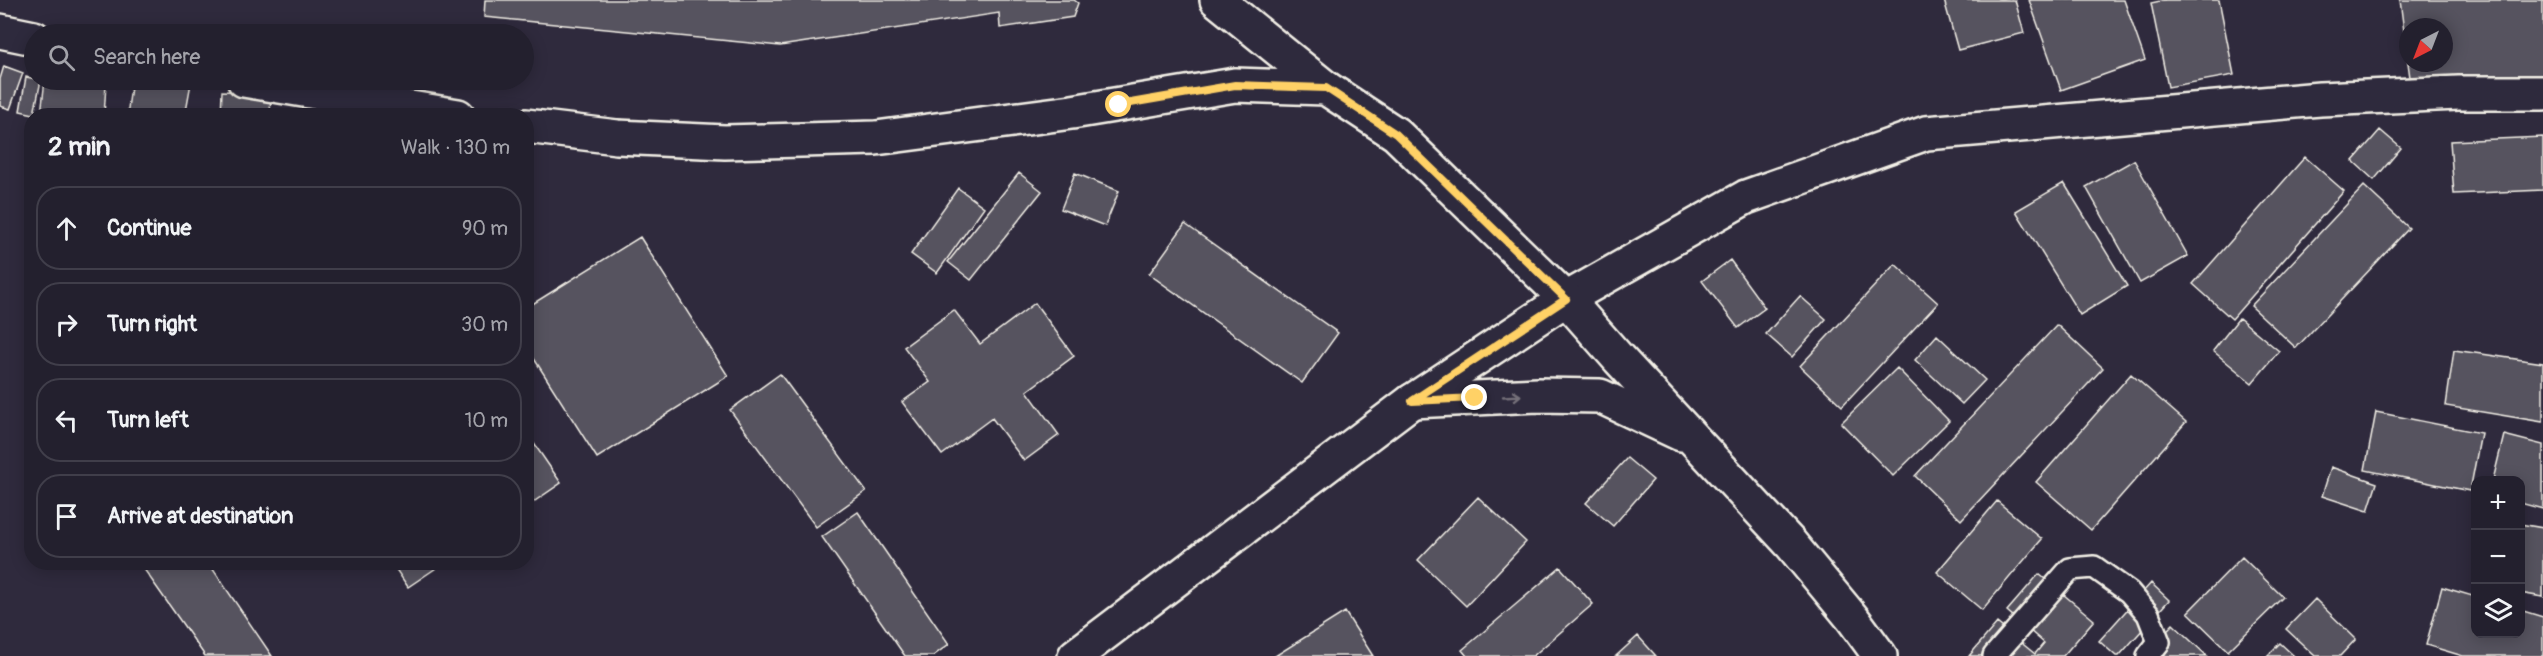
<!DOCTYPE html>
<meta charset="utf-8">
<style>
body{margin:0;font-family:Pangolin,sans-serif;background:#2f2d3a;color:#f1f3f6}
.controls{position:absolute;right:18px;bottom:18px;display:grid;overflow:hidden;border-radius:12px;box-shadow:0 3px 15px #0003}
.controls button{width:54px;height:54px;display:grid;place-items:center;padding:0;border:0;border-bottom:2px solid #403e4a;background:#23202e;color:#f1f3f6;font:30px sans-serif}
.compass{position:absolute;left:2399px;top:18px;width:54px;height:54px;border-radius:50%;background:#23202e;box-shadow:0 3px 15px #0003;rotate:222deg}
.stop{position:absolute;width:18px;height:18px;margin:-14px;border:4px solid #ffd166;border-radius:50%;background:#fff}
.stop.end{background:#ffd166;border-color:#fff;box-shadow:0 2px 6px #0008}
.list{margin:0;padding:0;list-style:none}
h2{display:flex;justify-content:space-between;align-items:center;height:78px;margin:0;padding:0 24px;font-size:26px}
h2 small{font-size:20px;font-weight:400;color:#a3a3aa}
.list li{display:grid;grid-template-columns:39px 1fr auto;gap:18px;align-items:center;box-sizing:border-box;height:84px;margin:0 12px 12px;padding:0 12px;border:2px solid #403e4a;border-radius:24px}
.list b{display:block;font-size:22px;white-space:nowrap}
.list em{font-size:20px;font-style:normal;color:#a3a3aa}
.icon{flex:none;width:33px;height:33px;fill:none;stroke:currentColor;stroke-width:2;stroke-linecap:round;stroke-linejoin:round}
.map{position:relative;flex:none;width:2543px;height:656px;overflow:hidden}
.search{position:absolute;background:#23202e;box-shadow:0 3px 15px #0003;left:24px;top:24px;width:510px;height:66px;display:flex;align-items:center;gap:15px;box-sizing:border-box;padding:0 21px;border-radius:33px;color:#a3a3aa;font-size:22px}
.panel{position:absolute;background:#23202e;box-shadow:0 3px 15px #0003;left:24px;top:108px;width:510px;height:462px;border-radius:24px}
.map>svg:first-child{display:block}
</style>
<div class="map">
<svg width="2543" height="656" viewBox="0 0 2543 656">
<rect width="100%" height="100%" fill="#2f2a3d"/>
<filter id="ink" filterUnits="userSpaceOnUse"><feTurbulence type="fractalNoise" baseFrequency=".0167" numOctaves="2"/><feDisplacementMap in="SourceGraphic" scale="12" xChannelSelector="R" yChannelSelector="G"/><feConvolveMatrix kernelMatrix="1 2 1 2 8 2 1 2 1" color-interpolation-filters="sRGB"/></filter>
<g filter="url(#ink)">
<path fill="#56525f" stroke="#f4f1e8" stroke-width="1.5" d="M485,0H1074L1078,3L1073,17L1000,28L999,13L780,46L484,17Z
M1944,0H2015L2024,33L1958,50Z
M2029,0H2124L2145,60L2061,90Z
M2165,0H2219L2234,75L2168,87L2151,3Z
M2400,0H2543V89L2414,106L2408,63H2444V27H2408V63Z
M4,66L23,73L10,109L0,106V79Z
M26,77L41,80L34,114L20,111Z
M45,80L106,84L104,116L41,114Z
M132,80H172L191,83L185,116H127Z
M222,91L271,93L270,116H221Z
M2380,130L2401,148L2374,180L2353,161Z
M2543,137V190L2454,194L2450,141Z
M2305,157L2344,191L2232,319L2193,284Z
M2134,160L2188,256L2140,283L2086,187Z
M1019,173L1042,191L971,280L948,262Z
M1075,173L1119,191L1105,226L1061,209Z
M2064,183L2127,286L2080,315L2016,211Z
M2364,186L2409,228L2296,348L2251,306Z
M958,188L984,207L937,273L911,254Z
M1185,224L1338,333L1302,383L1149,274Z
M640,237L728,376L597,458L526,346V308Z
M1730,260L1765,308L1738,328L1702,281Z
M1895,264L1938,303L1842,406L1800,366Z
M1800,296L1826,319L1792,357L1766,334Z
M1035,303L1074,356L1027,391L1059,435L1024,461L992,418L942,455L902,402L930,382L904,347L954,310L980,344Z
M2239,318L2279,351L2252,383L2213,351Z
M2057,325L2103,368L1961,520L1915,476Z
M1937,335L1985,380L1962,404L1915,360Z
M2454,350L2543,363V422L2446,406Z
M1897,368L1949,421L1893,476L1841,423Z
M780,374L866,491L816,527L730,410Z
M2131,374L2186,422L2091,530L2036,482Z
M2376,412L2481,433L2470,491L2365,470Z
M526,432L561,483L526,507Z
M2504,435L2543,445V509L2520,503V480H2493Z
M1627,458L1653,480L1613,526L1586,503Z
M2331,467L2377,483L2368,511L2322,496Z
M1478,497L1526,542L1466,606L1418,560Z
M1997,501L2042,539L1982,610L1937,572Z
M858,512L949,644L933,656H905L822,537Z
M2520,524L2543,528V597L2520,593Z
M2242,557L2283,597L2228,651L2188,612Z
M139,562H208L272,656H205Z
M391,562H445L408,587Z
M1560,567L1593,604L1533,656H1467L1462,650Z
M2039,574L2094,620L2063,656H1969L1997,623L2035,654L2044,643L2007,611Z
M2151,583L2169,600L2119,656H2116L2099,641Z
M2442,587L2476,597V634H2520V610L2543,617V656H2463L2426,645Z
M2315,599L2356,639L2340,656H2315L2286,629Z
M1345,612L1373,656H1275Z
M2173,624L2207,656H2142Z
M1638,636L1656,656H1616Z
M2280,643L2294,656H2267Z"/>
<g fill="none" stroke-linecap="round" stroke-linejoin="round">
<g stroke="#f4f1e8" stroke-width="26">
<path id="lane" d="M1994,656L2070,569L2094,567L2129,592L2148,614L2159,642L2148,656"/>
</g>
<g stroke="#f4f1e8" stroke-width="38">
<path id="street" d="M1217,0L1326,88
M1566,299L1746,197L1926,133L2320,99L2459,93H2543"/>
</g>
<g stroke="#f4f1e8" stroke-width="38">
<path id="secondary" d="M1075,656L1412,401L1566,299"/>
</g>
<g stroke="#f4f1e8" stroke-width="38">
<path id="primary" d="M0,31L34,38
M244,80L458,116
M526,126L617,137L725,142L876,138L1072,112L1235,85L1326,88L1396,134L1566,299L1619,359L1791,544L1853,619L1880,656
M1412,401L1538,395L1600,396L1681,434"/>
</g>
<use href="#lane" stroke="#2f2a3d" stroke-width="21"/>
<use href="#street" stroke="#2f2a3d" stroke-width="33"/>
<use href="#secondary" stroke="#2f2a3d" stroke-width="33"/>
<use href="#primary" stroke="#2f2a3d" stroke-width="33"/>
</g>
<defs><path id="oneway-shaft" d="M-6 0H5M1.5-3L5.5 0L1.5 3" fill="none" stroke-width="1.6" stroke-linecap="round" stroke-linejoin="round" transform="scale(1.5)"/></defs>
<use stroke="#747079" href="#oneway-shaft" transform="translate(1512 396) rotate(-3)"/>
</g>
<g fill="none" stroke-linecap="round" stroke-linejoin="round" filter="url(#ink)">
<path stroke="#ffd166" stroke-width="8" d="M1119,105L1235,85L1326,88L1396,134L1566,299L1412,401L1475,398"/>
</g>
</svg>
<div class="controls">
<button>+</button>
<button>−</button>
<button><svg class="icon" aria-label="layers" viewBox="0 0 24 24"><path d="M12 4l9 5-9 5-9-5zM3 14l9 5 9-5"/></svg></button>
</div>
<svg class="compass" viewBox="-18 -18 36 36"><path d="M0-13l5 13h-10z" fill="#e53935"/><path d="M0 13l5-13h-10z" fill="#a3a3aa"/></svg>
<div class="stop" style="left:1119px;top:105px"></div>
<div class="stop end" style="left:1475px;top:398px"></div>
<div class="search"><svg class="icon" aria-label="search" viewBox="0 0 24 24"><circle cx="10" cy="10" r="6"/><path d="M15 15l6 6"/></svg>Search here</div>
<section class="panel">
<h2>2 min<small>Walk · 130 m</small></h2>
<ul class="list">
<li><svg class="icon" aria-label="ahead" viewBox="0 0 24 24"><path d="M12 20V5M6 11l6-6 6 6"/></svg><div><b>Continue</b></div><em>90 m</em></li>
<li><svg class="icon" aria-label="right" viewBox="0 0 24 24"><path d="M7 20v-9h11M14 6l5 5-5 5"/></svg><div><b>Turn right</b></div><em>30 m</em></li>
<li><svg class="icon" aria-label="left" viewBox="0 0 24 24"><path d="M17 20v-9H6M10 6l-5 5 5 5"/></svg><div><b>Turn left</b></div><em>10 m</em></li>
<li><svg class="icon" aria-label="arrive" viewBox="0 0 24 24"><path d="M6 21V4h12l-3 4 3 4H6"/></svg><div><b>Arrive at destination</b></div></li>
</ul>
</section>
</div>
